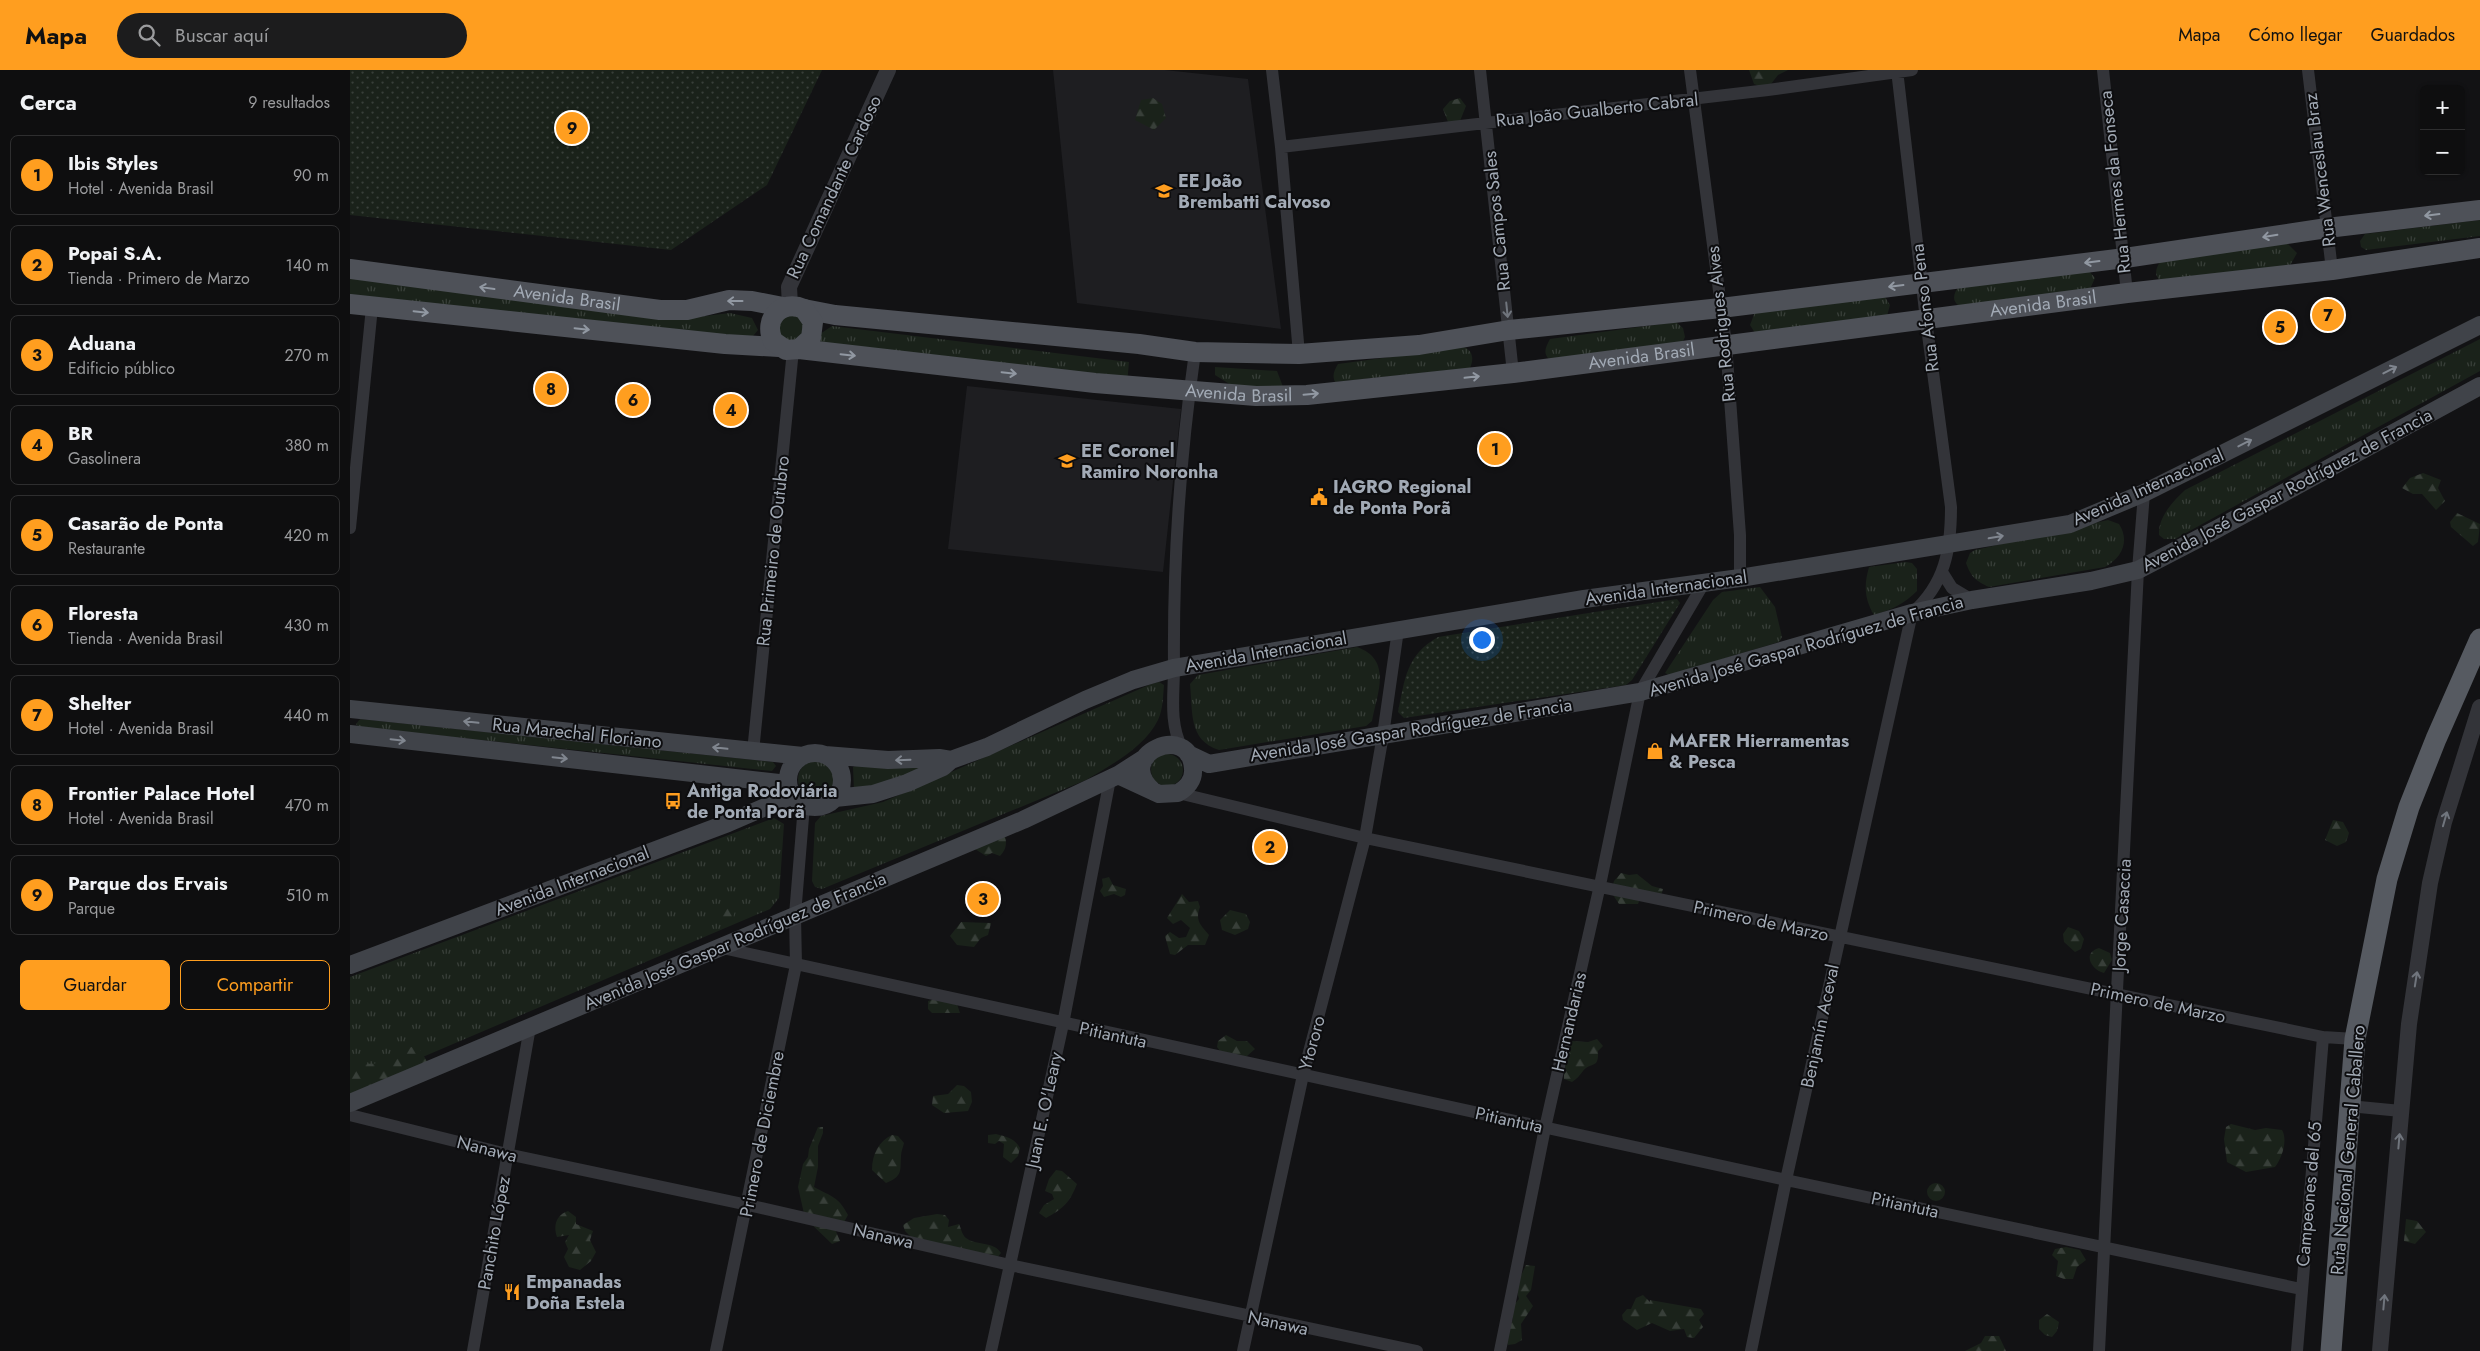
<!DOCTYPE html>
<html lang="es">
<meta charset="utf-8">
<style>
body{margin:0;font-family:Jost,sans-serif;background:#1c1c1d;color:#f1f3f6}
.controls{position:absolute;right:15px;top:15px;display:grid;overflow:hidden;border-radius:8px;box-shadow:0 1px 4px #0004}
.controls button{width:45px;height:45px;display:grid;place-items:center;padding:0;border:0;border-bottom:1px solid #2e2e2f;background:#0e0e0f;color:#f1f3f6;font:25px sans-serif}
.you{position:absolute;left:1131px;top:569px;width:18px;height:18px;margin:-12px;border:4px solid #fff;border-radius:50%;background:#1a73e8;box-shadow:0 0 0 8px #1a73e833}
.badge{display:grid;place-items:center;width:32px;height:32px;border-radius:50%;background:#ff9e1f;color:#111;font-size:16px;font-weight:700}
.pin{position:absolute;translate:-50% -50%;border:2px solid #fff;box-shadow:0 1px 5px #0006}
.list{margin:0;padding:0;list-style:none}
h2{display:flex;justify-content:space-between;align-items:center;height:65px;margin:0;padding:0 20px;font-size:21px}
h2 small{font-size:16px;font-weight:400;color:#9b9c9e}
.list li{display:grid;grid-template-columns:32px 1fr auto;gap:15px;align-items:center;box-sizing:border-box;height:80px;margin:0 10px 10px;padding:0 10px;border:1px solid #2e2e2f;border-radius:8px}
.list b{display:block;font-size:19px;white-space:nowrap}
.list p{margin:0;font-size:16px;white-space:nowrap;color:#9b9c9e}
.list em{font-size:16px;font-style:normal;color:#9b9c9e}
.actions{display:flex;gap:10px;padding:15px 20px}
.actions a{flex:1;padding:11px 0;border:1px solid #ff9e1f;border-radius:8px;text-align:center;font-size:18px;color:#ff9e1f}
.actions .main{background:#ff9e1f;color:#111}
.icon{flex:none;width:28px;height:28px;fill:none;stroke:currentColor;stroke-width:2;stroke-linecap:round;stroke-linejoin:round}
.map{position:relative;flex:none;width:2130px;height:1281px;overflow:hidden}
header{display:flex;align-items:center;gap:30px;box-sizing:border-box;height:70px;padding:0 25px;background:#ff9e1f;color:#111}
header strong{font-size:24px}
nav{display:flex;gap:28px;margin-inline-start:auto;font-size:18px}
.search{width:350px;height:45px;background:#1c1c1d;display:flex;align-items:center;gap:12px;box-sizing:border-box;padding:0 18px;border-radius:28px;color:#9b9c9e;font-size:19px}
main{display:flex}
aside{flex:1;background:#0e0e0f}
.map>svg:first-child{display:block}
</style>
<header>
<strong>Mapa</strong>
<div class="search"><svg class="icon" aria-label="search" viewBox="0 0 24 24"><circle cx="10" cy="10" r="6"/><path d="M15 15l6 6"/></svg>Buscar aquí</div>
<nav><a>Mapa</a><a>Cómo llegar</a><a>Guardados</a></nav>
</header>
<main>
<aside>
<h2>Cerca<small>9 resultados</small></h2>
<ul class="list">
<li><span class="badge">1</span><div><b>Ibis Styles</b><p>Hotel · Avenida Brasil</p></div><em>90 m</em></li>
<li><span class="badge">2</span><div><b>Popai S.A.</b><p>Tienda · Primero de Marzo</p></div><em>140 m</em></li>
<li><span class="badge">3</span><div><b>Aduana</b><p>Edificio público</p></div><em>270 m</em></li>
<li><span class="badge">4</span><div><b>BR</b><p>Gasolinera</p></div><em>380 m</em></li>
<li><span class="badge">5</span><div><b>Casarão de Ponta</b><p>Restaurante</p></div><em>420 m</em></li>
<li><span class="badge">6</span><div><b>Floresta</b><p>Tienda · Avenida Brasil</p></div><em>430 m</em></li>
<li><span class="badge">7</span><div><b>Shelter</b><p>Hotel · Avenida Brasil</p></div><em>440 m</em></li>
<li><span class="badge">8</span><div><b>Frontier Palace Hotel</b><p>Hotel · Avenida Brasil</p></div><em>470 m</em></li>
<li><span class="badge">9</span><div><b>Parque dos Ervais</b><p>Parque</p></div><em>510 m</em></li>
</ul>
<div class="actions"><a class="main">Guardar</a><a>Compartir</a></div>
</aside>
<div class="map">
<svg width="2130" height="1281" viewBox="0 0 2130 1281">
<defs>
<pattern id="grass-tufts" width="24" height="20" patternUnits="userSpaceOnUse" patternTransform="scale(1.25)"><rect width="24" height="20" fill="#1a221a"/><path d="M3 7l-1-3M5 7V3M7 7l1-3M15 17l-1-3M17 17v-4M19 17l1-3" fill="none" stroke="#383f39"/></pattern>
<pattern id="forest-firs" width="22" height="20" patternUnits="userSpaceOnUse" patternTransform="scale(1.25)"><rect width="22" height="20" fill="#1a221a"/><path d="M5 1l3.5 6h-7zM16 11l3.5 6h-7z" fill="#383f39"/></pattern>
<pattern id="park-dots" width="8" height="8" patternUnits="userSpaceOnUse" patternTransform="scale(1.25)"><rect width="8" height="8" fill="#1a221a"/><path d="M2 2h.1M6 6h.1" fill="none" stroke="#383f39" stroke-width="1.8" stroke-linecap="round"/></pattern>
</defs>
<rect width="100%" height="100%" fill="#121214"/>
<path fill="#1e1e21" d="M703,0H815L898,9L931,259L727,233Z
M617,316L831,339L813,502L598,479Z"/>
<path fill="url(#grass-tufts)" d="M2130,150V166L2016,180L2011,177L2010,171L2015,164Z
M1937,173L1947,183L1938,199L1811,211C1803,205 1806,198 1811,190Z
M1739,201L1745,208L1740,219L1609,236C1601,230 1604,223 1609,216Z
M0,206L347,247L380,243L402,248L408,260L399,271L0,227Z
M1535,227L1540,235L1537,246L1405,263L1400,255L1405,242Z
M442,243L455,251L452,270L433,272L426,254Z
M1326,252L1333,258L1335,267L1332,273L1200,290C1192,283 1196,277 1200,269Z
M482,256L779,292L777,314L467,278V266Z
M2130,269V301L1825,469H1814L1809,465C1808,447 1823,431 1835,420Z
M1114,277C1123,281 1124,289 1120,298L985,312C982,305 984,301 988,294Z
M865,297L927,301L935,322L889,320L865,305Z
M1758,450L1769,454C1780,471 1772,488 1755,497L1639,517C1626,511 1621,507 1616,493L1620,483L1625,480Z
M1556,492L1562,493L1567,499V521C1554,534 1541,540 1524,545C1514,528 1514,515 1519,497Z
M1410,517L1425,537L1432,567L1429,572L1319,605L1315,603L1363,530L1372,522Z
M1007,577C1043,590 1027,623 1022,651L1016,656L869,680C838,670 843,642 840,614L848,605Z
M809,612L814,615C813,626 813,640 808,650C795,677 761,695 736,710L472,819L465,817L462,811L465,753L471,746L533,732L801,614Z
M10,649L423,692L426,696L422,701L9,657L6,654Z
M801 700a16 16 0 1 1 32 0a16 16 0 1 1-32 0Z
M448 709a18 18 0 1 1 36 0a18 18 0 1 1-36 0Z
M506,696H575L544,710L504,721L503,697Z
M424,748L434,754L429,828L420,839L7,1015H0V907Z"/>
<path fill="url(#forest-firs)" d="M1399,0H1438L1428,5L1417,19L1404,14Z
M803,28L812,34L816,48L804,60L785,50L791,30Z
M1110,28L1116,36L1110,51L1098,52L1093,39L1100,31Z
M2073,403L2091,410L2088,418L2095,431L2086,440L2072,424H2063L2052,418L2060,408Z
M2107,443L2130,454L2128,472L2123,476L2101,457L2100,452Z
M1983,750L1993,752L1999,763L1996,772L1987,776L1975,770Z
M655,765C657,775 656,779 650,786L642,783L636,786L625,779Z
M1271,803L1279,805L1287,804L1302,816L1313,819L1310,829L1291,827L1288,834H1269L1261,822L1264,811Z
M759,807L763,815L776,819L775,825L771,827L764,824L754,827L750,821L753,816L752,809Z
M832,824L839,832L848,831L850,837C845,850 850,855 859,865L855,875H838L825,885L820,884L815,866L820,862L829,868L836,867L840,858L831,850L823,854L817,848Z
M381,827L386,837L382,852L372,854L363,848L371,840L372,833Z
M880,840L896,844L900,852L898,859L885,865L872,860L870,850Z
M611,852L641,853L638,865L631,868L624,877L607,875L600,866Z
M1718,857L1729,861L1734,869L1731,879L1725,882L1714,872L1713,864Z
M1749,878L1760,883L1762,890L1754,903C1741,900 1732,883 1749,878Z
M591,927L606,931L610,943H582L578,939V931Z
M876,965L887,971H897L905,979L897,986L873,985L867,977L868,971Z
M1247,969L1253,976L1248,981C1249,1000 1241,991 1233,1001C1229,1006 1228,1008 1222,1012L1214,1009V996L1222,971L1238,972Z
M68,976L78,993L0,1033V1000L15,994L32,993L49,979Z
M607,1015L614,1016L621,1022L622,1032L618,1041L594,1043L582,1035L583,1026L598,1024Z
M1881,1054L1905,1060L1916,1058L1932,1060C1938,1070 1932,1088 1925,1097L1896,1102L1877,1092L1874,1069L1876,1057Z
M468,1057H473V1063L468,1076V1097L464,1117C482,1127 488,1126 498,1145L493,1154L484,1157L490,1171L482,1174L455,1148L448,1117L453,1094L458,1087L459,1079Z
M646,1064C657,1067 664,1068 670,1078L668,1086L661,1093L653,1087L654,1074L649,1071L645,1074L638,1073V1065Z
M542,1065L548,1066L554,1073C553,1077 551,1082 551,1086C550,1101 553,1106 536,1113L522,1100C522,1084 529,1071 542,1065Z
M706,1100L712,1101L727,1114C720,1132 713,1139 696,1148L689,1143L694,1135L704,1129L702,1124L695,1121L699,1109Z
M1577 1122a9 9 0 1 1 18 0a9 9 0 1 1-18 0Z
M218,1141L226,1147V1154L243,1161L240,1170L246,1182L241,1191L230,1200L219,1197L214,1187L218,1179L215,1172L219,1165L207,1167C203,1156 206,1145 218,1141Z
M587,1144L595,1145L599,1150L598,1157L609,1154C611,1158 612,1165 616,1168C626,1176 644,1171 651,1183L646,1189L561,1167L555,1161L553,1155L564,1148Z
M2056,1149L2067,1151L2076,1162L2065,1174L2054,1171Z
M1716,1177L1730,1180L1736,1190L1727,1197L1723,1209H1714L1706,1206L1708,1191L1702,1185L1705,1179Z
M1176,1195L1185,1196L1181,1220L1176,1226L1183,1236L1171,1254L1172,1270L1165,1274L1158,1275L1155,1269L1163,1249L1162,1237L1169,1229C1165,1218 1171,1205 1176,1195Z
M1293,1225L1300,1232V1230L1351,1239L1354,1244L1349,1250L1353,1257L1344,1268L1337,1267L1334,1259L1320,1261L1302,1253L1287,1260L1273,1250L1272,1245L1277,1239H1281L1286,1228Z
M1697,1244L1709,1252L1707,1261L1702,1267L1695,1265L1689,1259V1250Z
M1635,1266H1649L1656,1281H1615L1631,1273Z"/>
<path fill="url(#park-dots)" d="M0,0H472L417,115L321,180L0,145Z
M1327,529L1330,533L1282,610L1276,615L1054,648L1048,642C1055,609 1056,585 1088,567Z"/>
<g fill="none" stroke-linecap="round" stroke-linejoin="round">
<path stroke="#333439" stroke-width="12" d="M922,0L931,77L949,284
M1130,0L1163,303
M1340,0L1376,274L1390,465V508
M1753,0L1777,223
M1958,0L1982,200
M931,77L1418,20L1562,0
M0,458L22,237
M1592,502L1602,518L1622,530
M832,678C819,653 824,625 824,597C823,492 830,387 845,282
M403,682L443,280
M828,723L1015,768L1973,967L2005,969
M368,877L1436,1110L1951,1219
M1999,1036L2051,1041
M0,1045L157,1084L398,1135L660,1195L1067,1281
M123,1281L180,957
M366,1281L446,895L445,845L454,735
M641,1281L713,954L760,709
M893,1281L953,1005L1015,768L1033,665L1048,560
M1150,1281L1195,1058L1250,815L1290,622L1354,513
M1401,1281L1436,1110L1562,543C1595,514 1601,480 1601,437L1576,250L1547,0
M1749,1281L1788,500L1794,423
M1947,1281L1973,967"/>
<path stroke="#333439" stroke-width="16" d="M440,235L439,217L538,0
M2030,1281L2059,954L2080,813L2094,752L2130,637"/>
<path stroke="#404349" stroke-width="18" d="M0,639L453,686
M0,664L438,714
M438 710a27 27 0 1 1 54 0a27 27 0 1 1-54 0Z
M838,684L859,694L1290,622L1562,543L1622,530L1741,511L1788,500L1867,459L2130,316
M475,685L538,690L589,688L601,690
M768,705L809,724L828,723C837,718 844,710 843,699C841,651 762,684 803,721
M485,728L523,724L557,713L593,697L601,690L637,677L735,630L783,610L824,598L1234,529L1390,508L1720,454L1794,423L2130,255
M0,895L378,753L443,725
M0,1033L673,750L768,705L796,687"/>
<g stroke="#4e5158" stroke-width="20">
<path id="s1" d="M0,199L310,240H337L379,230L402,231L433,237"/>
<path d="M0,234L375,274L429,277"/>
<path d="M454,239L485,245L789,274L845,282L949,284L1069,275L1159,260L1371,238L1775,188L1977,158L2130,140"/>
<path id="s2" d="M449,279L461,268L463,252L454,239C431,229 413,249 423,271L436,280L449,279L745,313L906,326L957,325L1163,303L1777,223L1982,200L2130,178"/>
</g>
<path stroke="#565a61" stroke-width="21" d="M1981,1281L2005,969L2037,809L2059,737L2086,669L2130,569"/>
</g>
<defs><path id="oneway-shaft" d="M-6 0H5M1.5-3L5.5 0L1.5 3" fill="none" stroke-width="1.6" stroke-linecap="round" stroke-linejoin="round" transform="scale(1.25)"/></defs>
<g stroke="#9198a2">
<use href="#oneway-shaft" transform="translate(2082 145) rotate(173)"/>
<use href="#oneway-shaft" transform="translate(1920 166) rotate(171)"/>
<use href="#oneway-shaft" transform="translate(1742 192) rotate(173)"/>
<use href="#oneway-shaft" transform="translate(1546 216) rotate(173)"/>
<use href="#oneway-shaft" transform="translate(137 218) rotate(-172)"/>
<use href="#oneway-shaft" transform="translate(385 231) rotate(180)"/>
<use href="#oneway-shaft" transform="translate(71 242) rotate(6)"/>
<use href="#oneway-shaft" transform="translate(232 259) rotate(6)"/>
<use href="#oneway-shaft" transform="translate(498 285) rotate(6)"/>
<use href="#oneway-shaft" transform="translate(659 303) rotate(6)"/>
<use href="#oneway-shaft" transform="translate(1122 307) rotate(-6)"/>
<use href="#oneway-shaft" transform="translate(961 324) rotate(-5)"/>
</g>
<g stroke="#70757d">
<use href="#oneway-shaft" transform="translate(1157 240) rotate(84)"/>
<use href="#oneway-shaft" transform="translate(2095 749) rotate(-74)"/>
<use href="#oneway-shaft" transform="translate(2066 909) rotate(-81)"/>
<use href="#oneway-shaft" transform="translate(2049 1071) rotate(-85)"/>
<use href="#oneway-shaft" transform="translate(2034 1232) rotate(-85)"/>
</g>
<g stroke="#80868f">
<use href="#oneway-shaft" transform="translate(2040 300) rotate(-27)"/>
<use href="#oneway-shaft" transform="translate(1895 373) rotate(-27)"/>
<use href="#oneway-shaft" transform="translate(1646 467) rotate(-10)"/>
<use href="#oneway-shaft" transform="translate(121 652) rotate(-174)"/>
<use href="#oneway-shaft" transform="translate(48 670) rotate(6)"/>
<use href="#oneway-shaft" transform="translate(370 678) rotate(-174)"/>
<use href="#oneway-shaft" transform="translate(210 688) rotate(6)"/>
<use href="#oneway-shaft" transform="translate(553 690) rotate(178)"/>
</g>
<defs>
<g id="school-bare" transform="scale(1.35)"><path d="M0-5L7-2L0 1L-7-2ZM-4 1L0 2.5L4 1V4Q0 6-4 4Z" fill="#ff9e1f" stroke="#0d0d0f" stroke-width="2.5" paint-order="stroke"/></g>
<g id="civic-bare" transform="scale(1.35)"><path d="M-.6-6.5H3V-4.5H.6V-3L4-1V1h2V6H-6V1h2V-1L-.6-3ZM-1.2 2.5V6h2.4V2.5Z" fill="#ff9e1f" stroke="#0d0d0f" stroke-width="2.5" paint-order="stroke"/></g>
<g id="shop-bare" transform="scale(1.35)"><path d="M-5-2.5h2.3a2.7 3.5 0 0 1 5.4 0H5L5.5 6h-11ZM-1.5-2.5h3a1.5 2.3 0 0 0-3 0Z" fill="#ff9e1f" stroke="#0d0d0f" stroke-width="2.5" paint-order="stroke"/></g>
<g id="bus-bare" transform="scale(1.35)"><path d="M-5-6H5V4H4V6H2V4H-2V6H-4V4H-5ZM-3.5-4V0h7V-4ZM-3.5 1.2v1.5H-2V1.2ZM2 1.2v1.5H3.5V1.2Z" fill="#ff9e1f" stroke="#0d0d0f" stroke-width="2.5" paint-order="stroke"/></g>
<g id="restaurant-bare" transform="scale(1.35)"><path d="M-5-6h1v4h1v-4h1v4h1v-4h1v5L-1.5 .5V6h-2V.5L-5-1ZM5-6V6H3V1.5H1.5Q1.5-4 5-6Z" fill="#ff9e1f" stroke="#0d0d0f" stroke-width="2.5" paint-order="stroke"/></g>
</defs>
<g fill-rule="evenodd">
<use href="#school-bare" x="814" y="121"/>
<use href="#school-bare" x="717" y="391"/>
<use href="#civic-bare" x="969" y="427"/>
<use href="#shop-bare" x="1305" y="681"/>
<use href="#bus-bare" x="323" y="731"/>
<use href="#restaurant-bare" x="162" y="1222"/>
</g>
<g text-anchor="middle" stroke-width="4" stroke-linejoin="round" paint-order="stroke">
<g font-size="18" fill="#a2aab5" stroke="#0d0d0f">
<text transform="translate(1247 40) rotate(-6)" y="6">Rua João Gualberto Cabral</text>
<text transform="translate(1970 100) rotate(-97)" y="6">Rua Wenceslau Braz</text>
<text transform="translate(1765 112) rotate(-96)" y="6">Rua Hermes da Fonseca</text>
<text transform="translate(484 117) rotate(-65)" y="6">Rua Comandante Cardoso</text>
<text transform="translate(1147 151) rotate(-96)" y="6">Rua Campos Sales</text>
<text dy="6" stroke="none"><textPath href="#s1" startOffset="219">Avenida Brasil</textPath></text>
<text dy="6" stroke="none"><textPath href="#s2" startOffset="1389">Avenida Brasil</textPath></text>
<text transform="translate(1575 238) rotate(-97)" y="6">Rua Afonso Pena</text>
<text transform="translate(1371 254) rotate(-96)" y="6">Rua Rodrigues Alves</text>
<text dy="6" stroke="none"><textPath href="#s2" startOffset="984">Avenida Brasil</textPath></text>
<text dy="6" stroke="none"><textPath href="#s2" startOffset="579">Avenida Brasil</textPath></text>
<text transform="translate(1798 417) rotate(-24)" y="6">Avenida Internacional</text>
<text transform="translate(1937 420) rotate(-28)" y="6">Avenida José Gaspar Rodríguez de Francia</text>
<text transform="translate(423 481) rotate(-84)" y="6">Rua Primeiro de Outubro</text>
<text transform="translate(1316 518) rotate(-8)" y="6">Avenida Internacional</text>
<text transform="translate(1456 576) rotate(-16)" y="6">Avenida José Gaspar Rodríguez de Francia</text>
<text transform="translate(916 582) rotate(-10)" y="6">Avenida Internacional</text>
<text transform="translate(1061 660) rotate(-9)" y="6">Avenida José Gaspar Rodríguez de Francia</text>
<text transform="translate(227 663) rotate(6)" y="6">Rua Marechal Floriano</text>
<text transform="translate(222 811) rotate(-21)" y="6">Avenida Internacional</text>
<text transform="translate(1772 845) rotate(-87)" y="6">Jorge Casaccia</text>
<text transform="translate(1411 851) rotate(12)" y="6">Primero de Marzo</text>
<text transform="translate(385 871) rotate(-23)" y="6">Avenida José Gaspar Rodríguez de Francia</text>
<text transform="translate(1808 933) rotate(12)" y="6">Primero de Marzo</text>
<text transform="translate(1219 952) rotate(-77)" y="6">Hernandarias</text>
<text transform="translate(1470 956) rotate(-78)" y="6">Benjamín Aceval</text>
<text transform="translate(763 965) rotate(12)" y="6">Pitiantuta</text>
<text transform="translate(962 973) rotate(-75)" y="6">Ytororo</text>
<text transform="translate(694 1040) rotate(-78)" y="6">Juan E. O'Leary</text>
<text transform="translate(1159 1050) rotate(12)" y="6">Pitiantuta</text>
<text transform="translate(412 1064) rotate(-79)" y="6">Primero de Diciembre</text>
<text transform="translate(137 1079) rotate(14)" y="6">Nanawa</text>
<text transform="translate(1998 1080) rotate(-85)" y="6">Ruta Nacional General Caballero</text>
<text transform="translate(1959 1124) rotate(-85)" y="6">Campeones del 65</text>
<text transform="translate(1555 1135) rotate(12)" y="6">Pitiantuta</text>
<text transform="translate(144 1163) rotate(-80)" y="6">Panchito López</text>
<text transform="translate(533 1166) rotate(13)" y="6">Nanawa</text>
<text transform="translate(928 1253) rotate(12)" y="6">Nanawa</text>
</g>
<g font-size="18" font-weight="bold" fill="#a2aab5" stroke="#0d0d0f" text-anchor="start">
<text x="828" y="117">EE João<tspan x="828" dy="21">Brembatti Calvoso</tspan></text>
<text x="731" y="387">EE Coronel<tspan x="731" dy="21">Ramiro Noronha</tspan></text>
<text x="983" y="423">IAGRO Regional<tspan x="983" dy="21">de Ponta Porã</tspan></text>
<text x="1319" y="677">MAFER Hierramentas<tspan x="1319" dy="21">&amp; Pesca</tspan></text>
<text x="337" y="727">Antiga Rodoviária<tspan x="337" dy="21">de Ponta Porã</tspan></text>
<text x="176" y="1218">Empanadas<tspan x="176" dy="21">Doña Estela</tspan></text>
</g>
</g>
</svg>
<div class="controls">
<button>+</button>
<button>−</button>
</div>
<div class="you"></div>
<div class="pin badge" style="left:1145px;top:379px">1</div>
<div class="pin badge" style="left:920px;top:777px">2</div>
<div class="pin badge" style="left:633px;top:829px">3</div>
<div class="pin badge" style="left:381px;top:340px">4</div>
<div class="pin badge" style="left:1930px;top:257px">5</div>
<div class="pin badge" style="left:283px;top:330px">6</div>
<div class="pin badge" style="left:1978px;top:245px">7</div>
<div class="pin badge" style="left:201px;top:319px">8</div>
<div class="pin badge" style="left:222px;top:58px">9</div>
</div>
</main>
